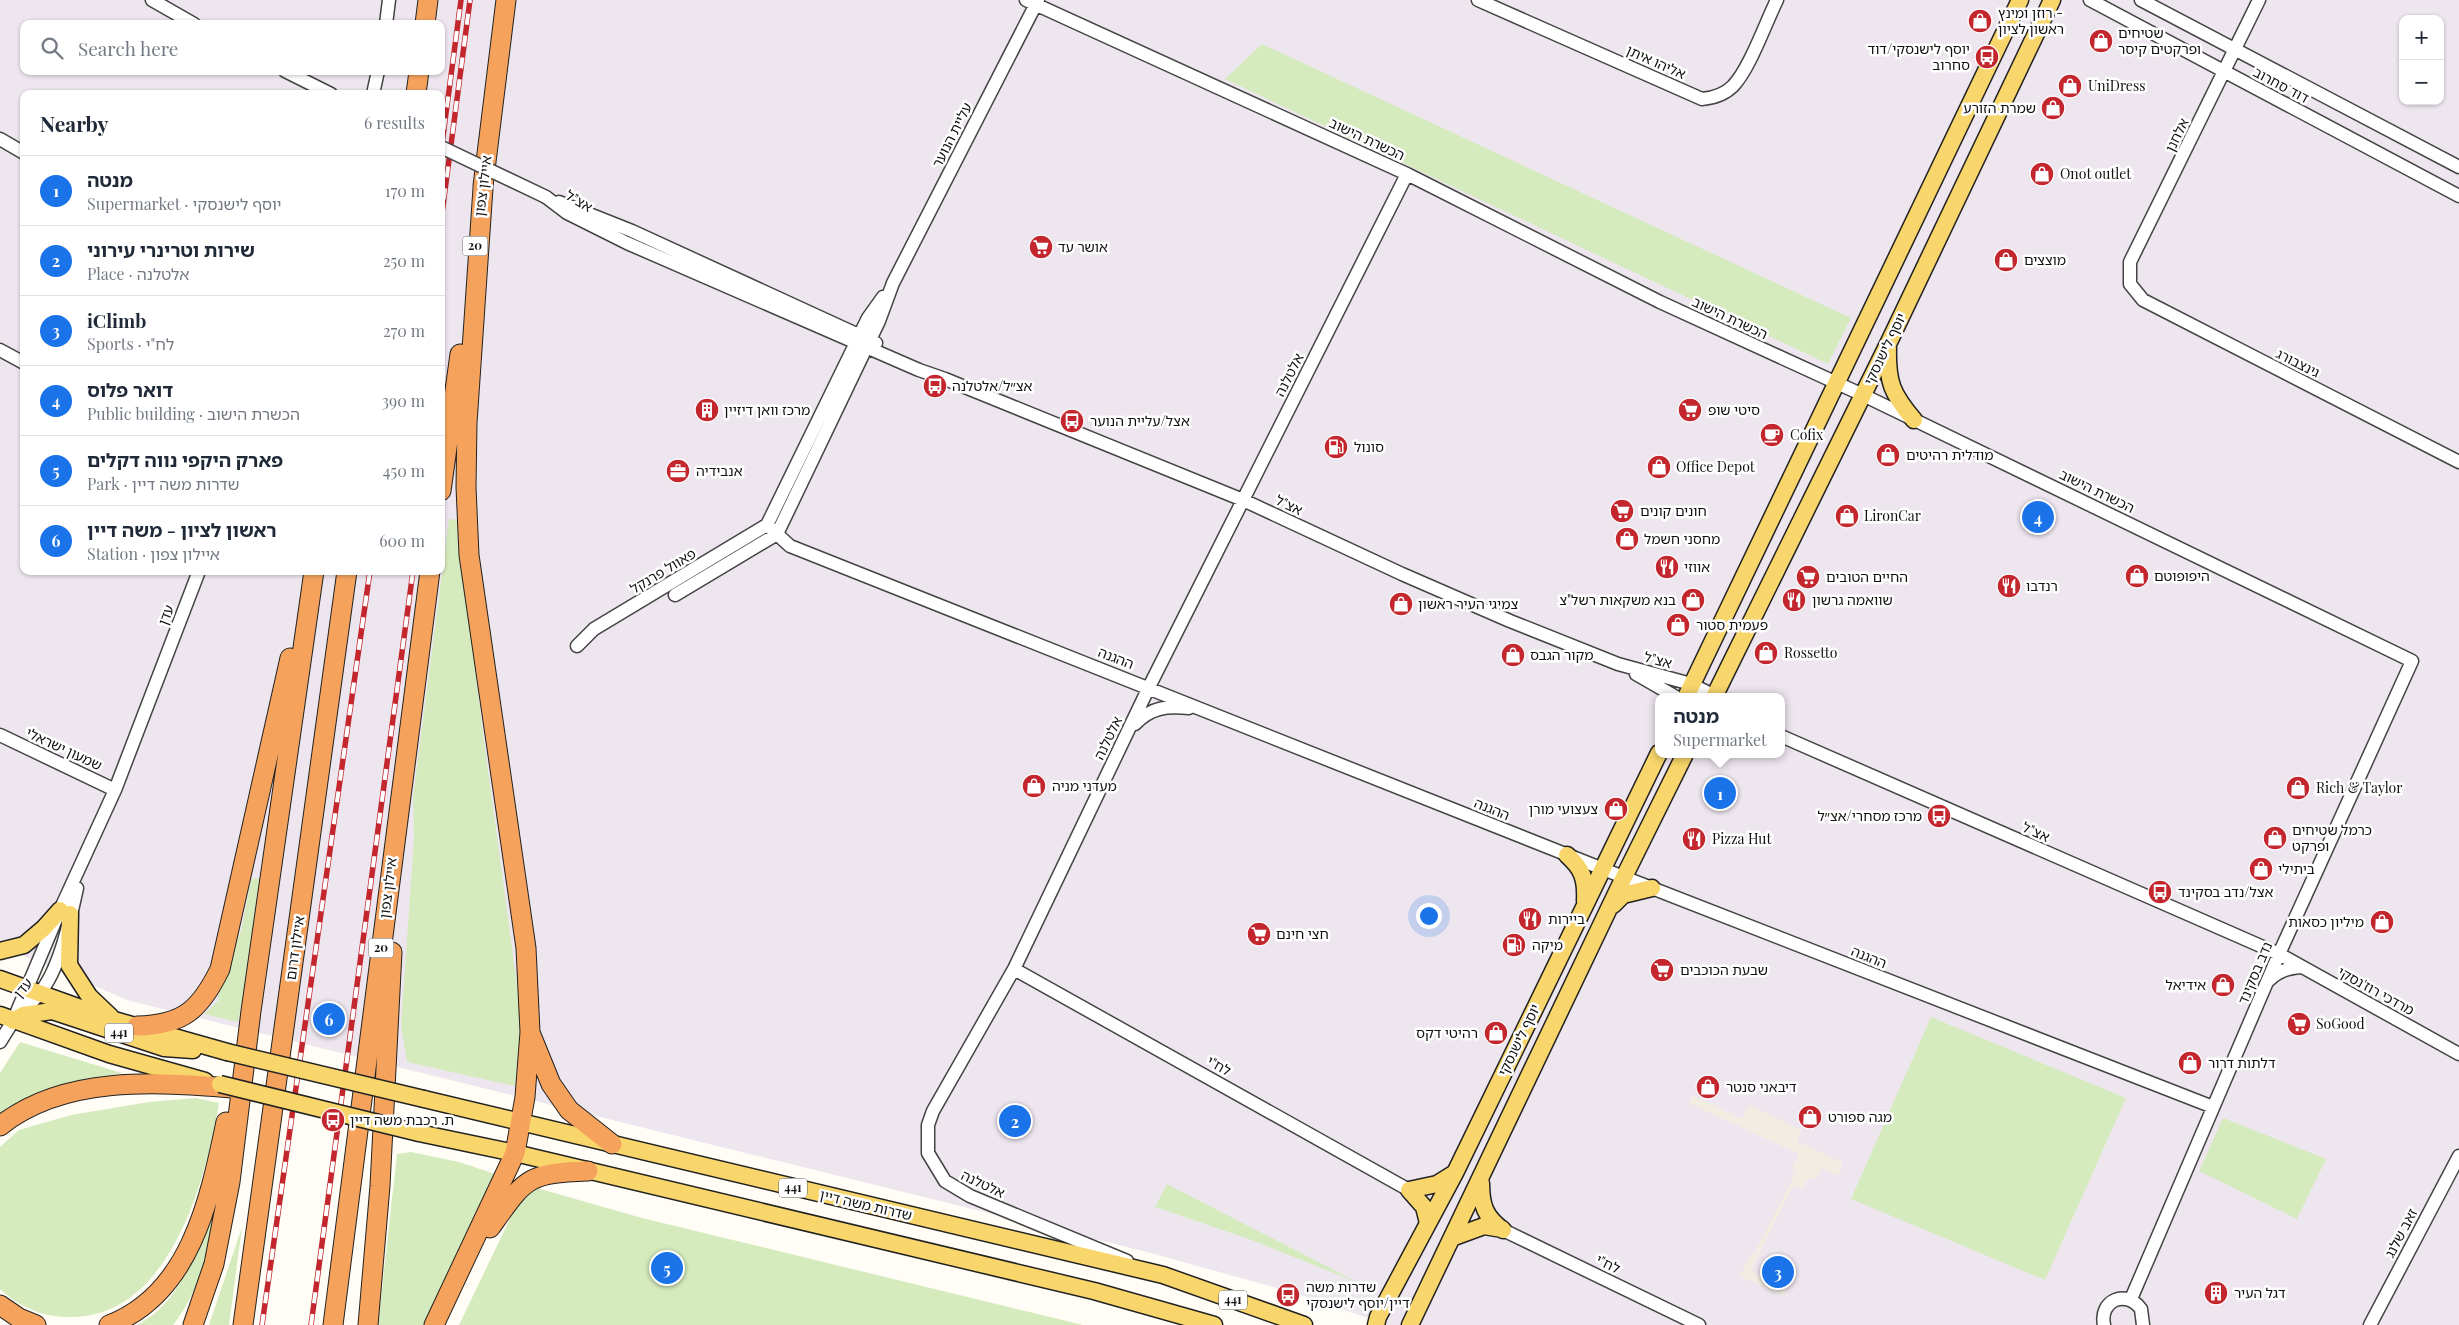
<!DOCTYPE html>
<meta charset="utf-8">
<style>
body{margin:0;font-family:"Playfair Display","Noto Sans Hebrew",serif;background:#f2f2f3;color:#1f2937}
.controls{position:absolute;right:15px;top:15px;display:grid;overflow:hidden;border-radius:10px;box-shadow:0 1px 4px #0004}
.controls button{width:45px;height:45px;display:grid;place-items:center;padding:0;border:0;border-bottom:1px solid #e0e1e3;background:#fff;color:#1f2937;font:25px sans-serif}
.you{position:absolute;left:1428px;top:915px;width:18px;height:18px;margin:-12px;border:4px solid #fff;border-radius:50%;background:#1a73e8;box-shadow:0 0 0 8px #1a73e833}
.badge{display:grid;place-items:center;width:32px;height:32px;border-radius:50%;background:#1a73e8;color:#fff;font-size:16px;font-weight:700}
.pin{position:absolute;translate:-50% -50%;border:2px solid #fff;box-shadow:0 1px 5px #0006}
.popup{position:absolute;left:1655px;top:693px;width:130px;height:65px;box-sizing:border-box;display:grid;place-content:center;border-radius:10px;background:#fff;filter:drop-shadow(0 1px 4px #0005);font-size:16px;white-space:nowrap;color:#747a83}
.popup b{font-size:19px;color:#1f2937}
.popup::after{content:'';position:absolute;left:50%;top:100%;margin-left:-10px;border:10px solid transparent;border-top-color:#fff}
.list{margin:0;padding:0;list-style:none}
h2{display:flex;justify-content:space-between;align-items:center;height:65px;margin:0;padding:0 20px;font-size:21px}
h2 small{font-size:16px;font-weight:400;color:#747a83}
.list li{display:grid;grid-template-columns:32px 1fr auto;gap:15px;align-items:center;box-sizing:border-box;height:70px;padding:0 20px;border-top:1px solid #e0e1e3}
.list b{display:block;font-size:19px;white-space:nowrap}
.list p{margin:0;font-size:16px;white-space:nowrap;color:#747a83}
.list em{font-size:16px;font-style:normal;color:#747a83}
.icon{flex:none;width:28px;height:28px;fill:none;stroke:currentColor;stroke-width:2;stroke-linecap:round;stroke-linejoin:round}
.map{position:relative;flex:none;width:2459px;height:1325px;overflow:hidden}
.search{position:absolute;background:#fff;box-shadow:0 1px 4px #0004;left:20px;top:20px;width:425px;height:55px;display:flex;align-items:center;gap:12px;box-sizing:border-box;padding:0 18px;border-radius:10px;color:#747a83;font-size:19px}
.panel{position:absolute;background:#fff;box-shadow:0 1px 4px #0004;left:20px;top:90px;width:425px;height:485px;border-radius:10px}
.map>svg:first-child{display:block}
</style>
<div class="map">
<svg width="2459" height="1325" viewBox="0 0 2459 1325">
<rect width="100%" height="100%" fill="#fffdf5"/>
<path fill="#eee6ef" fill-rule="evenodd" d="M0,0H2459V1325H1388L1295,1293L1147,1252L130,1001L0,946ZM2403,19H2440V101H2403ZM24,24H441V71H24ZM24,94H441V571H24ZM1659,697H1781V754H1659Z"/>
<path fill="#d5ebbd" d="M1262,44L1851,318L1828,364L1225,79Z
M449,519L458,520L482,726L519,999L520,1042L515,1086L407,1062L401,1025L414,838L413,797Z
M264,878L238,1022L204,1014L219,1000L217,992L241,931L251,879Z
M1931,1017L2126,1098L2045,1280L1851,1199Z
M20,1042L122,1073C79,1081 36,1087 0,1115V1073Z
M196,1098L219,1103C206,1181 169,1319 69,1317C43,1317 19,1307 0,1289V1147L19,1130L71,1115L149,1102Z
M2223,1118L2326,1159L2297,1219L2199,1171Z
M411,1152L459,1162L495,1174L426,1325H378L397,1154Z
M1167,1184L1359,1283L1249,1239L1155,1207Z
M537,1188L642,1218L1083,1325H459L518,1202Z
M218,1196C211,1242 202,1288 173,1325H137C180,1305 204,1238 218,1196Z
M242,1227L229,1325H209Z"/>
<path fill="#f1ede2" d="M1693,1095L1742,1119L1749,1105L1802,1130L1797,1141L1843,1163L1839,1176L1822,1168L1816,1180L1809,1177L1802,1190L1793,1186L1751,1271L1787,1289L1783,1296L1740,1276L1751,1253L1754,1254L1796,1172L1792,1169L1799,1154L1689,1103Z"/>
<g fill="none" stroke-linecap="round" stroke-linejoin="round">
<g stroke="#444" stroke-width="15">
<path id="minor" d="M152,0L194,24
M1026,0L1407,174L1660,302L1863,395L2412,661L2279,954L2131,1299
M1478,0L1702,99C1714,98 1724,95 1733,86C1750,68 1765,24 1777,0
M2090,0L2459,196
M2141,0L2459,167
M2259,0L2130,262V284L2143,300L2459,462
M386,24L389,0
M285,71L331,94
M373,94L378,71
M0,139L24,153
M546,197L567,213L627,243L919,370L945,379L1243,500L1402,574L1510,621L1618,664L1691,684L1717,697
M559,202L632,231L876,343
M0,350L24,363
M767,525L790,546L1603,869L2213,1107
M767,525L868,318L883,297
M777,534L879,321L893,283L1038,0
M675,595L777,534
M577,646L594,629L767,525
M1636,674L1676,697
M1135,724C1151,707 1167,706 1189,708
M0,735L115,790
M1781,736L2279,954L2459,1054
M1014,969L1409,1190
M2268,981C2278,971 2288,968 2301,967
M17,1017C24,1009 33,1002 39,994C60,969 70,920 77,888
M0,1042L13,1021L60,910L115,790L199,571
M1503,1230L1699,1325
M1127,1261L970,1196L945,1181L928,1153V1125L933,1111L1014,969L1149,687L1407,174
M2104,1325C2099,1300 2126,1289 2141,1309L2143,1325
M2370,1325L2459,1156"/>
</g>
<g stroke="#222" stroke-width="19">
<path id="major" d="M1888,348C1887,382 1892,394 1914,420
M1686,697L2020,0
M1714,697L1889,342L2052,0
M1567,855C1583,869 1586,880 1585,901
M1613,905L1623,895L1652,888
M70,914L69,965L89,996L111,1017
M0,951L24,945L44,928L60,910
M0,979L114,1020L227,1052
M0,1015L109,1054L205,1081
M13,1021L23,1015L52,1011L164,1048L193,1050
M424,1099L1163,1275L1304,1325
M419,1133L515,1153L1094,1291L1214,1325
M1481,1183C1481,1205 1485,1217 1503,1230
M1428,1223L1424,1207L1409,1190L1437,1184L1453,1174
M1454,1237L1484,1226L1502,1229
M1376,1325L1378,1317L1455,1173L1659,753
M1410,1325L1624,877L1685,754"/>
</g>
<g stroke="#222" stroke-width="21">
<path id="highway" d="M425,24L428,0
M416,94L419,71
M483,186L506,0
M441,491L460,354
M137,1026C183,1025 200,1010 220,969L290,658
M531,1035L551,1084L569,1110L612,1144
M0,1126C64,1075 156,1082 232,1088
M490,1228C525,1179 526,1173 588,1171
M0,1305L19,1318L36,1325
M109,1325C191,1294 210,1198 226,1122
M193,1325L214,1264L230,1182L251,1011L314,571
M243,1325L347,571
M333,1325L430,571
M368,1325L380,1186L392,952
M434,1325L515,1153L525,1097L530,1032L526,948L469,555L466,487L467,423L483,188"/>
</g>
<use href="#minor" stroke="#fff" stroke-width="12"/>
<use href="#major" stroke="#f9d66b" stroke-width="16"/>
<use href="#highway" stroke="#f5a25d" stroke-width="19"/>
<g stroke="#c4262e" stroke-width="5.5">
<path id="rail" d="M441,151L461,0
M441,221L470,0
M262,1325L370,571
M311,1325L413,571"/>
</g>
<use href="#rail" stroke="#fff" stroke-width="4" stroke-dasharray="11" stroke-linecap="butt"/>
<g stroke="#444" stroke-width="15" stroke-linecap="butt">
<path id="minor-bridge" d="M441,147L546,197"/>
</g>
<g stroke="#222" stroke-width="19" stroke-linecap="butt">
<path id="major-bridge" d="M227,1052L424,1099
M220,1084L419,1133"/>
</g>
<use href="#minor-bridge" stroke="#fff" stroke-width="12"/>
<use href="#major-bridge" stroke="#f9d66b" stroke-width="16"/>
</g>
<defs>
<g id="shop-disc" transform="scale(1.25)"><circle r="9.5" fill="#c4262e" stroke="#fff"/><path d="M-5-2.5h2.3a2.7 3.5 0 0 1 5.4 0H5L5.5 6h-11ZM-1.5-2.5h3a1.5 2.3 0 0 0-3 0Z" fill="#fff"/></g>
<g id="bus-disc" transform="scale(1.25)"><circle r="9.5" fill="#c4262e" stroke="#fff"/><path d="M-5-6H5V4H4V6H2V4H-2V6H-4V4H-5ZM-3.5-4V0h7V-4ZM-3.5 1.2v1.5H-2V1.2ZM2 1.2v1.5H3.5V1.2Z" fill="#fff"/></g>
<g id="supermarket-disc" transform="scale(1.25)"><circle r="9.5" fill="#c4262e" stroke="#fff"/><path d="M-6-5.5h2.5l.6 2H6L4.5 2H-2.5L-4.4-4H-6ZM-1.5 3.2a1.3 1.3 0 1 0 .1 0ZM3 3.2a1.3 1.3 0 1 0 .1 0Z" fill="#fff"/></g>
<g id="building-disc" transform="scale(1.25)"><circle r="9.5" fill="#c4262e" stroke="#fff"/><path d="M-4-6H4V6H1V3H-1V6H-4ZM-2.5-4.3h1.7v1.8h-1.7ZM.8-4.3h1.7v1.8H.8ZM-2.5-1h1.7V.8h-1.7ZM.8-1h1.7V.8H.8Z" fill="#fff"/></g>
<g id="cafe-disc" transform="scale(1.25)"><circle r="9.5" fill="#c4262e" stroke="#fff"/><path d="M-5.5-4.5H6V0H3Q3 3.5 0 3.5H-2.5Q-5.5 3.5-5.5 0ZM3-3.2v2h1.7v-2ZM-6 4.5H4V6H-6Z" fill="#fff"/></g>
<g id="fuel-disc" transform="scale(1.25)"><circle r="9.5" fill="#c4262e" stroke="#fff"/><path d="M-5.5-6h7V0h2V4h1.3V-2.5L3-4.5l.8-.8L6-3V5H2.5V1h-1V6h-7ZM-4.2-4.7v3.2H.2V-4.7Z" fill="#fff"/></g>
<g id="office-disc" transform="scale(1.25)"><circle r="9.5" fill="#c4262e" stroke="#fff"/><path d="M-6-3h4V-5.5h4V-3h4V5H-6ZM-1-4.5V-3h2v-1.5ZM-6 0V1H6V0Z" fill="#fff"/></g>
<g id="restaurant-disc" transform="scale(1.25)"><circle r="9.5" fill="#c4262e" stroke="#fff"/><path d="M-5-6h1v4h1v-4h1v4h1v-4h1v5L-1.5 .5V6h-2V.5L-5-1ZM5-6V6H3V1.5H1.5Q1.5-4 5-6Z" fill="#fff"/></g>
</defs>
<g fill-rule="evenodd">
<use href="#shop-disc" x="1980" y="21"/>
<use href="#shop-disc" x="2101" y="41"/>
<use href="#bus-disc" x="1987" y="57"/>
<use href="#shop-disc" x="2070" y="86"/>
<use href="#shop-disc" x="2053" y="108"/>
<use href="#shop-disc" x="2042" y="174"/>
<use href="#supermarket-disc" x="1041" y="247"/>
<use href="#shop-disc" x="2006" y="260"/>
<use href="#bus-disc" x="935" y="386"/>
<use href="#building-disc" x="707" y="410"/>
<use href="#supermarket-disc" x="1690" y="410"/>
<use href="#bus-disc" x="1072" y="421"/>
<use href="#cafe-disc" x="1772" y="435"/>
<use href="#fuel-disc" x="1336" y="447"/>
<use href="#shop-disc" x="1888" y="455"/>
<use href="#shop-disc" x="1659" y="467"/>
<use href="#office-disc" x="678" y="471"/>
<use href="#supermarket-disc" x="1622" y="511"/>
<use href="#shop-disc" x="1847" y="516"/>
<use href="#shop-disc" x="1627" y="539"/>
<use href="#restaurant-disc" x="1667" y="567"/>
<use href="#shop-disc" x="2137" y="576"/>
<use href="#supermarket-disc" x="1808" y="577"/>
<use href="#restaurant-disc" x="2009" y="586"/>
<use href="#shop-disc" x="1693" y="600"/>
<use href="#restaurant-disc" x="1794" y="600"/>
<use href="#shop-disc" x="1401" y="604"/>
<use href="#shop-disc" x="1678" y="625"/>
<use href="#shop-disc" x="1766" y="653"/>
<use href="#shop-disc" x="1513" y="655"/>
<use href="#shop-disc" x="1034" y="786"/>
<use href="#shop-disc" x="2298" y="788"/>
<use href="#shop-disc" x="1616" y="809"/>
<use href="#bus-disc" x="1939" y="816"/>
<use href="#shop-disc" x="2275" y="838"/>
<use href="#restaurant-disc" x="1694" y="839"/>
<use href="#shop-disc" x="2261" y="869"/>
<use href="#bus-disc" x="2160" y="892"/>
<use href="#restaurant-disc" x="1530" y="919"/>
<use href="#shop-disc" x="2382" y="922"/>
<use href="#supermarket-disc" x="1259" y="934"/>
<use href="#fuel-disc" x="1514" y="945"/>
<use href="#supermarket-disc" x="1662" y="970"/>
<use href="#shop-disc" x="2223" y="985"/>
<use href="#supermarket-disc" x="2299" y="1024"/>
<use href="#shop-disc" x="1496" y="1033"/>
<use href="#shop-disc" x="2190" y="1063"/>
<use href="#shop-disc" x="1708" y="1087"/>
<use href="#shop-disc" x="1810" y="1117"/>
<use href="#bus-disc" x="333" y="1120"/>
<use href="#building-disc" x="2216" y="1293"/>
<use href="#bus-disc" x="1288" y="1295"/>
</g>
<g text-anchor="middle" stroke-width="5" stroke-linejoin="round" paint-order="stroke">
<g fill="#fff" stroke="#585858" stroke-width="1">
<rect x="462.5" y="236.5" width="25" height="19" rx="4"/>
<rect x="368.5" y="938.5" width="25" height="19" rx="4"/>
<rect x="105" y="1023.5" width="28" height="19" rx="4"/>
<rect x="779" y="1178.5" width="28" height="19" rx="4"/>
<rect x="1219" y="1290.5" width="28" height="19" rx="4"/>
</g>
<g font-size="12" font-weight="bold" fill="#111">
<text x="475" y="250">20</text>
<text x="381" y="952">20</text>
<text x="119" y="1037">441</text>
<text x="793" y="1192">441</text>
<text x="1233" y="1304">441</text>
</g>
<g font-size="14" fill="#111" stroke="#fff" text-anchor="start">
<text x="1998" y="18">רוזן ומינץ -<tspan x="1998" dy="16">ראשון לציון</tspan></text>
<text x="2118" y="38">שטיחים<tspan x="2118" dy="16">ופרקטים קיסר</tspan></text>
<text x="1970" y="54" text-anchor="end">יוסף לישנסקי/דוד<tspan x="1970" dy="16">סחרוב</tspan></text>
<text x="2088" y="91">UniDress</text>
<text x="2036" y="113" text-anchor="end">שמרת הזורע</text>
<text x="2060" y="179">Onot outlet</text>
<text x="1058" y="252">אושר עד</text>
<text x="2024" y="265">מוצצים</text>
<text x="952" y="391">אצ״ל/אלטלנה</text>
<text x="724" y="415">מרכז וואן דיזיין</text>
<text x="1708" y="415">סיטי שופ</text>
<text x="1090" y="426">אצל/עליית הנוער</text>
<text x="1790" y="440">Cofix</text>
<text x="1354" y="452">סונול</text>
<text x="1906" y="460">מודלית רהיטים</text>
<text x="1676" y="472">Office Depot</text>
<text x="696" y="476">אנבידיה</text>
<text x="1640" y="516">חונים קונים</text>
<text x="1864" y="521">LironCar</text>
<text x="1644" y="544">מחסני חשמל</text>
<text x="1684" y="572">אווזי</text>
<text x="2154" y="581">היפופוטם</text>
<text x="1826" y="582">החיים הטובים</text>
<text x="2026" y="591">רנדבו</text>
<text x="1676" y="605" text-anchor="end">בנא משקאות רשל"צ</text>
<text x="1812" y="605">שוואמה גרשון</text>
<text x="1418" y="609">צמיגי העיר ראשון</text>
<text x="1696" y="630">פעמית סטור</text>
<text x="1784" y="658">Rossetto</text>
<text x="1530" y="660">מקור הגבס</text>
<text x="1052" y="791">מעדני מניה</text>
<text x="2316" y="793">Rich &amp; Taylor</text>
<text x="1598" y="814" text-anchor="end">צעצועי מורן</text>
<text x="1922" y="821" text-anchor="end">מרכז מסחרי/אצ״ל</text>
<text x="2292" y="835">כרמל שטיחים<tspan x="2292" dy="16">ופרקט</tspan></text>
<text x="1712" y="844">Pizza Hut</text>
<text x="2278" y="874">ביתילי</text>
<text x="2178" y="897">אצל/נדב בסקינד</text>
<text x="1548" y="924">ביירות</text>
<text x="2364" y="927" text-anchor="end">מיליון כסאות</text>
<text x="1276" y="939">חצי חינם</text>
<text x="1532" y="950">מיקה</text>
<text x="1680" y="975">שבעת הכוכבים</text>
<text x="2206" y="990" text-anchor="end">אידיאל</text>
<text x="2316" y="1029">SoGood</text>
<text x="1478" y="1038" text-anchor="end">רהיטי דקס</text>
<text x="2208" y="1068">דלתות דרור</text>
<text x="1726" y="1092">דיבאני סנטר</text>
<text x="1828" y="1122">מגה ספורט</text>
<text x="350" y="1125">ת. רכבת משה דיין</text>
<text x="1306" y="1292">שדרות משה<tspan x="1306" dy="16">דיין/יוסף לישנסקי</tspan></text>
<text x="2234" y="1298">דגל העיר</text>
</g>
<g font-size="14" fill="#111" stroke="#fff">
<text transform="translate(1656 62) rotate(24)" y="5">אליהו איתן</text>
<text transform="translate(2281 85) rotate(28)" y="5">דוד סחרוב</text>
<text transform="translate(952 135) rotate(-63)" y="5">עליית הנוער</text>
<text transform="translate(2177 135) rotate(-64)" y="5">אלחנן</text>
<text transform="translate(1367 139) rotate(25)" y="5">הכשרת הישוב</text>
<text transform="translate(483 186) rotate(-83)" y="5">איילון צפון</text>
<text transform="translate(579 201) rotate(31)" y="5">אצ"ל</text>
<text transform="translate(1730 318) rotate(25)" y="5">הכשרת הישוב</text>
<text transform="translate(1885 349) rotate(-64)" y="5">יוסף לישנסקי</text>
<text transform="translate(2298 363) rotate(27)" y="5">גינצבורג</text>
<text transform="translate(1289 375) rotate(-63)" y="5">אלטלנה</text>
<text transform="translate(2097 491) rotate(26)" y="5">הכשרת הישוב</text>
<text transform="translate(1289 505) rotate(25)" y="5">אצ"ל</text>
<text transform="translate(663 571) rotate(-31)" y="5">פאוול פרנקל</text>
<text transform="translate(166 615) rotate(-69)" y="5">עדן</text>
<text transform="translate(1116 658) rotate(21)" y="5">ההגנה</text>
<text transform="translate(1658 660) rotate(15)" y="5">אצ"ל</text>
<text transform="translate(1108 738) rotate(-64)" y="5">אלטלנה</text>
<text transform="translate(64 749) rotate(25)" y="5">שמעון ישראלי</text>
<text transform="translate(1492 809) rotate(22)" y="5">ההגנה</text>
<text transform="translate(2036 832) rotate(24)" y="5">אצ"ל</text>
<text transform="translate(388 888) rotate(-83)" y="5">איילון צפון</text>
<text transform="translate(295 948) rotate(-82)" y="5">איילון דרום</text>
<text transform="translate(1869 957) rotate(22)" y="5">ההגנה</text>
<text transform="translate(2255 973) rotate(-67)" y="5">נדב בסקינד</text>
<text transform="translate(23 988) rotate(-50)" y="5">עדן</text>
<text transform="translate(2376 991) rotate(29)" y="5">מרדכי רוז'נסקי</text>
<text transform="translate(1519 1040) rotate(-64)" y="5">יוסף לישנסקי</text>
<text transform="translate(1219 1066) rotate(29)" y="5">לח"י</text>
<text transform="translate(983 1184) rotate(25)" y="5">אלטלנה</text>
<text transform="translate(866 1205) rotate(13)" y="5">שדרות משה דיין</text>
<text transform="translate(2401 1233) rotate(-62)" y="5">זאב שלנג</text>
<text transform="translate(1608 1264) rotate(26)" y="5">לח"י</text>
</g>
</g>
</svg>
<div class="controls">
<button>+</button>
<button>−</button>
</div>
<div class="you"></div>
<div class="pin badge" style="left:1720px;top:793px">1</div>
<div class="popup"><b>מנטה</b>Supermarket</div>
<div class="pin badge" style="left:1015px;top:1121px">2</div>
<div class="pin badge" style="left:1778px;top:1272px">3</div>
<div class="pin badge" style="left:2038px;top:517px">4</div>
<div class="pin badge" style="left:667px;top:1268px">5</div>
<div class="pin badge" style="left:329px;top:1019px">6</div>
<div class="search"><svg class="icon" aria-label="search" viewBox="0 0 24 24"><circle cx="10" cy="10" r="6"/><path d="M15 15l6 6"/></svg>Search here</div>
<section class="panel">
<h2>Nearby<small>6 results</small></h2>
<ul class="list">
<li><span class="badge">1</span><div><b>מנטה</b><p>Supermarket · יוסף לישנסקי</p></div><em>170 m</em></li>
<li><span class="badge">2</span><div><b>שירות וטרינרי עירוני</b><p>Place · אלטלנה</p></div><em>250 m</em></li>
<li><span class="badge">3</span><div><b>iClimb</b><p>Sports · לח&quot;י</p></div><em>270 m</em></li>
<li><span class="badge">4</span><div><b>דואר פלוס</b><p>Public building · הכשרת הישוב</p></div><em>390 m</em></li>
<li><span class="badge">5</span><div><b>פארק היקפי נווה דקלים</b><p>Park · שדרות משה דיין</p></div><em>450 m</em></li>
<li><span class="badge">6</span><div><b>ראשון לציון - משה דיין</b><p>Station · איילון צפון</p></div><em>600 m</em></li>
</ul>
</section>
</div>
